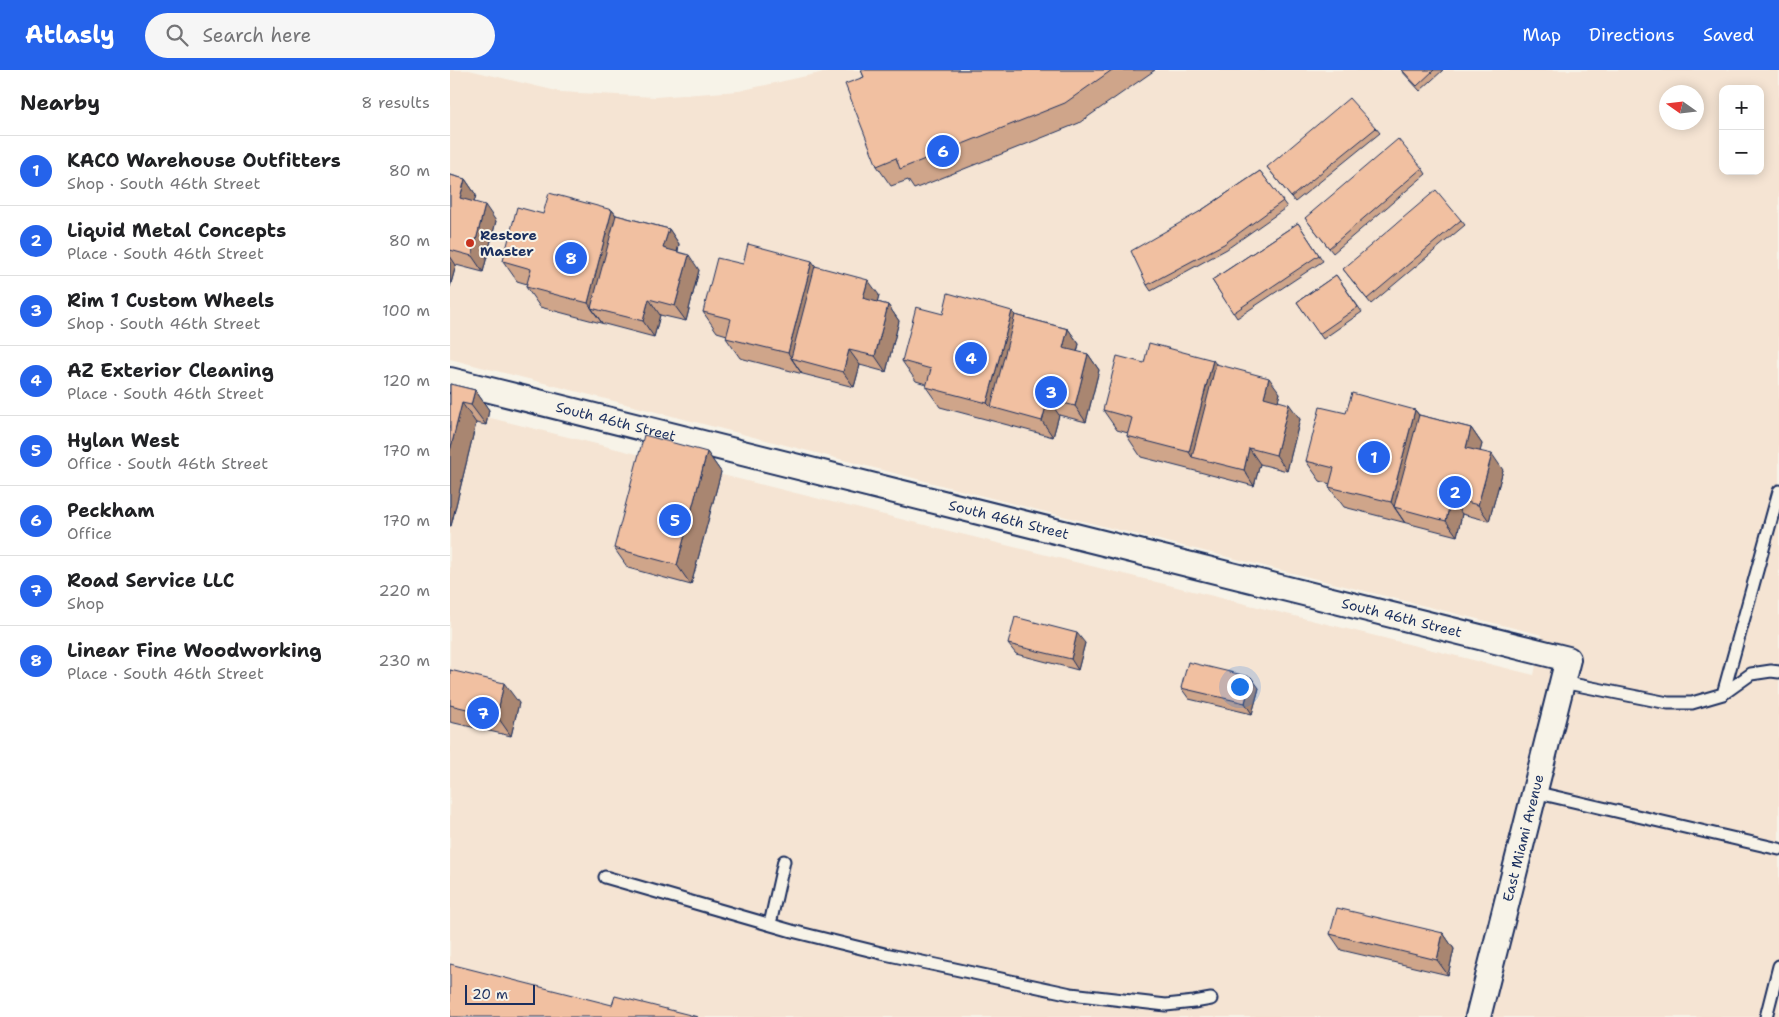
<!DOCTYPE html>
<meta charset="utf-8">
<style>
body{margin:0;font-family:"Shantell Sans",sans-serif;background:#f6f6f6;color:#202124}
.controls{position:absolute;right:15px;top:15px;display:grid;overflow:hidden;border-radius:10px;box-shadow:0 2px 12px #0003}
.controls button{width:45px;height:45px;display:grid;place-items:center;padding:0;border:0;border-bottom:1px solid #e0e0e0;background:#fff;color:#202124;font:25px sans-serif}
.compass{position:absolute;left:1209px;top:15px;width:45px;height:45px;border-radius:50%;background:#fff;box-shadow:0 2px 12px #0003;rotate:284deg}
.scale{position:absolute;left:15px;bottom:12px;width:70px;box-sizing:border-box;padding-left:5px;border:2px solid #1b2f5e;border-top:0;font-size:14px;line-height:18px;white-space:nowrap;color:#1b2f5e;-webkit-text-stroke:4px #f7f3e8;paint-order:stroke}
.you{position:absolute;left:789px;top:616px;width:18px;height:18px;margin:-12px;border:4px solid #fff;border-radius:50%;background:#1a73e8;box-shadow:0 0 0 8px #1a73e833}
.badge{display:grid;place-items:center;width:32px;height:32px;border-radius:50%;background:#2563eb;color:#fff;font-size:16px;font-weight:700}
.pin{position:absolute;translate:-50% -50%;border:2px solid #fff;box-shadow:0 1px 5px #0006}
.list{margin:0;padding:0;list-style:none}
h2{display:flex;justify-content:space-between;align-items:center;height:65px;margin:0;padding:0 20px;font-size:21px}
h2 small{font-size:16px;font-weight:400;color:#757577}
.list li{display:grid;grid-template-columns:32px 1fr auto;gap:15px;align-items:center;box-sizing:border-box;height:70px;padding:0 20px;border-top:1px solid #e0e0e0}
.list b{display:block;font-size:19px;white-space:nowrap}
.list p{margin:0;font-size:16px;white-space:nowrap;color:#757577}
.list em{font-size:16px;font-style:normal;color:#757577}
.icon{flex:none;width:28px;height:28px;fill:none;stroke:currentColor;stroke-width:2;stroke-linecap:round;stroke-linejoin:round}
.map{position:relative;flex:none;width:1329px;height:947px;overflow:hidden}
header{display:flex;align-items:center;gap:30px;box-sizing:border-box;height:70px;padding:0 25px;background:#2563eb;color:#fff}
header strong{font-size:24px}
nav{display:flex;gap:28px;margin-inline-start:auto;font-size:18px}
.search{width:350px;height:45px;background:#f6f6f6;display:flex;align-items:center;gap:12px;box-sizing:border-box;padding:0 18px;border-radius:28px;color:#757577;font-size:19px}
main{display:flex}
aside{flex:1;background:#fff}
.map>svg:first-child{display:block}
</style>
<header>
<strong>Atlasly</strong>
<div class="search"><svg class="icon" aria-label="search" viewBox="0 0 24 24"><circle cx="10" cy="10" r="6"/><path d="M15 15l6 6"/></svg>Search here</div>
<nav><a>Map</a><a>Directions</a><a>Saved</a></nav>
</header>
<main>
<aside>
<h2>Nearby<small>8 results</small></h2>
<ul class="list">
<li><span class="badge">1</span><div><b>KACO Warehouse Outfitters</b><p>Shop · South 46th Street</p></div><em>80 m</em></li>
<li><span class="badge">2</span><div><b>Liquid Metal Concepts</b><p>Place · South 46th Street</p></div><em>80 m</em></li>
<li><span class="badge">3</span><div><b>Rim 1 Custom Wheels</b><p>Shop · South 46th Street</p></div><em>100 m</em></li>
<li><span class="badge">4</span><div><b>AZ Exterior Cleaning</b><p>Place · South 46th Street</p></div><em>120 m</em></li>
<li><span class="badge">5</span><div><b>Hylan West</b><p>Office · South 46th Street</p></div><em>170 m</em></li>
<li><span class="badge">6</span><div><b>Peckham</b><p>Office</p></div><em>170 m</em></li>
<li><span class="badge">7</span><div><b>Road Service LLC</b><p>Shop</p></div><em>220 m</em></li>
<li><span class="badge">8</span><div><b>Linear Fine Woodworking</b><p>Place · South 46th Street</p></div><em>230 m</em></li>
</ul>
</aside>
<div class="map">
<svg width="1329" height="947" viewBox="0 0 1329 947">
<rect width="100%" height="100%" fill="#f7f3e8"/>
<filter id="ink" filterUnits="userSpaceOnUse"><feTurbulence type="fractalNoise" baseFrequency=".02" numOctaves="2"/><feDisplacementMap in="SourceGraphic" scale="10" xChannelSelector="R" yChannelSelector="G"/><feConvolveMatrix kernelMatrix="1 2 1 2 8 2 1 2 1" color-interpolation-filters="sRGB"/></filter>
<g filter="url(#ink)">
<path fill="#f5e4d3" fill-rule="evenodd" d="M0,0H19L111,22L205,27L289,21L383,0H1329V947H0V338L1084,605L1092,565L588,440L0,289ZM1273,19H1310V101H1273ZM1216,22H1246V52H1216Z"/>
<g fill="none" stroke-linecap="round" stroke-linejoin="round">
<g stroke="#1b2f5e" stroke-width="15">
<path id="lane" d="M1112,612L1218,633H1242L1273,624L1301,604L1321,601L1329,602
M1273,624L1329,421
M1084,722L1329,779
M155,807L342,861L435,884L621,924L716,935L744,932L761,929
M320,854L334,791
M1316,947L1329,896"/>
</g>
<g stroke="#1b2f5e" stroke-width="28">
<g id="street">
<path id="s1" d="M0,310L1118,589L1028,947"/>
</g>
</g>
<use href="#lane" stroke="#f7f3e8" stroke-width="11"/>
<use href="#street" stroke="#f7f3e8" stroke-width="24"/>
</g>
<path fill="#cfa58a" stroke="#1b2f5e" d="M411,0H705L629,53L464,119L458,110L441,116L427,96L414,7Z
M951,0H993L970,21Z
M926,58L930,63L845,132L817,97Z
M972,98L976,104L883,183L855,148Z
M810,101L837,137L777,179L701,221L697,215L749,142Z
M0,105L15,109L26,125L24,132L46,151L33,202L6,195L0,217Z
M162,140L166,145L219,159L229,174L228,182L249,200L236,251L210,245L204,267L90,237L76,217L77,214L67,211L53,191L93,144Z
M1011,150L1015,155L921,234L893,199Z
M848,153L873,191L787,248L762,210Z
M293,194L365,196L429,225L427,232L438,235L449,251L436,302L410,295L404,317L290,288L276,268L277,265L267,262L253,242Z
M886,205L912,242L873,269L847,232Z
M562,241L565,245L618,259L629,274L627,282L638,284L649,300L636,352L609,345L603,367L490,337L476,317V314L466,311L452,291L493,244Z
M694,293L766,294L830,323L828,331L850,349L837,401L810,394L804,416L691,387L677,366L678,363L667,360L653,340Z
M0,314L25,320L39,340L36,355L26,353L1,456H0Z
M965,340L969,345L1021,358L1032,374L1030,381L1053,400L1039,451L1012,444L1007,466L894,437L879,417L880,414L870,411L856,391L896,343Z
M257,382L271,402L241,515L178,498L164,478Z
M635,573L628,600L566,584L558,574Z
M0,600L69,633L61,666L0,652Z
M731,618H809L802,644L739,629Z
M993,863L1004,879L998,905L891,880L880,864Z"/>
<path fill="#a98671" stroke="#1b2f5e" d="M15,109L26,125L21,144L10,128Z
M35,135L46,151L33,202L22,186Z
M162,140L177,161L141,238L152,253L138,233Z
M219,159L229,174L224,194L213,178Z
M239,185L249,200L236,251L225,236Z
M0,186L6,195L0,217Z
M362,191L376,211L341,288L352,304L338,283Z
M418,210L429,225L424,244L413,228Z
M199,229L210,245L204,267L193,251Z
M438,235L449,251L436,302L425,286Z
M562,241L576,261L541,337L537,333Z
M618,259L629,274L624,293L613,278Z
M399,280L410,295L404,317L393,302Z
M638,284L649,300L636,352L625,336Z
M763,290L777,310L742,387L739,382Z
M819,308L830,323L825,343L814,327Z
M25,320L39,340L36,355L21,335Z
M598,329L609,345L603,367L592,351Z
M12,333L26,353L1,456L0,455V381Z
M839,334L850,349L837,401L826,385Z
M965,340L980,360L944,437L955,453L941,432Z
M1021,358L1032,374L1027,393L1016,378Z
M799,378L810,394L804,416L794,400Z
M257,382L271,402L241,515L227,495Z
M1042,384L1053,400L1039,451L1028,435Z
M1001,428L1012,444L1007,466L996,451Z
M627,563L635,573L628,600L621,589Z
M801,607L809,618L802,644L795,633Z
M54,613L69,633L61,666L47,646Z
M993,863L1004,879L998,905L987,890Z"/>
<path fill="#f1c0a1" stroke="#1b2f5e" d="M411,0H662L615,33L450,99L446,88L427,96L395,14L414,7Z
M952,0H984L967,16Z
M899,28L926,58L841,127L817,97Z
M948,69L972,98L879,178L855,148Z
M810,101L833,131L774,174L697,215L681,181L749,142Z
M0,105L15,109L10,128L35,135L22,186L0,180Z
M986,120L1011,150L917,229L893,199Z
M99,123L162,140L138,233L76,217L81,199L53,191L67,137L93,144Z
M166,145L219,159L213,178L239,185L225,236L199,229L193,251L141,238Z
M848,153L869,185L783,243L762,210Z
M298,174L362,191L338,283L276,268L281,249L253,242L267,188L293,194Z
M365,196L418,210L413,228L438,235L425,286L399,280L393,302L341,288Z
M886,205L908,237L869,264L847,232Z
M498,223L562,241L537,333L476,317L481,299L452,291L466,237L493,244Z
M565,245L618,259L613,278L638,284L625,336L598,329L592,351L541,337Z
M699,273L763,290L739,382L677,366L682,348L653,340L667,286L694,293Z
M766,294L819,308L814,327L839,334L826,385L799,378L794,400L742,387Z
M0,314L25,320L21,335L12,333L0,381Z
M902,323L965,340L941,432L879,417L884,398L856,391L870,337L896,343Z
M969,345L1021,358L1016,378L1042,384L1028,435L1001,428L996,451L944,437Z
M194,365L257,382L227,495L164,478Z
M565,547L627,563L621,589L558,574Z
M738,592L801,607L795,633L731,618Z
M0,600L54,613L47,646L0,635Z
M887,838L993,863L987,890L880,864Z
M0,894L162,935L165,926L248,947H2L0,946Z"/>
</g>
<circle fill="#c8321e" stroke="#f7f3e8" stroke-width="2" cx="20" cy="173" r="5"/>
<g text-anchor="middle" stroke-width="4" stroke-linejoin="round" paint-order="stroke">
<g font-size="14" font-weight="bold" fill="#1b2f5e" stroke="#f7f3e8" text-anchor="start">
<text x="30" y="170">Restore<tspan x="30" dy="16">Master</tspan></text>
</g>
<g font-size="14" fill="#1b2f5e" stroke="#f7f3e8">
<text dy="5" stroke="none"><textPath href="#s1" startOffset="171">South 46th Street</textPath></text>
<text dy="5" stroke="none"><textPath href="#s1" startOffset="576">South 46th Street</textPath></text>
<text dy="5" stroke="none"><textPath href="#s1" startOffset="981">South 46th Street</textPath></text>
<text transform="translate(1073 768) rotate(-76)" y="5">East Miami Avenue</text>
</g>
</g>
</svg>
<div class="controls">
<button>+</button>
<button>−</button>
</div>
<svg class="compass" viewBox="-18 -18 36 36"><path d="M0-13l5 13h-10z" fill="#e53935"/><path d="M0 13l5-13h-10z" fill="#757577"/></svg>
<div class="scale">20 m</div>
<div class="you"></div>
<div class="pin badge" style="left:924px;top:387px">1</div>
<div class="pin badge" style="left:1005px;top:422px">2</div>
<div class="pin badge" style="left:601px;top:322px">3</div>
<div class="pin badge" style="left:521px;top:288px">4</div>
<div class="pin badge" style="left:225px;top:450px">5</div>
<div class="pin badge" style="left:493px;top:81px">6</div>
<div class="pin badge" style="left:33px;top:643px">7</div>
<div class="pin badge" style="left:121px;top:188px">8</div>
</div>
</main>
